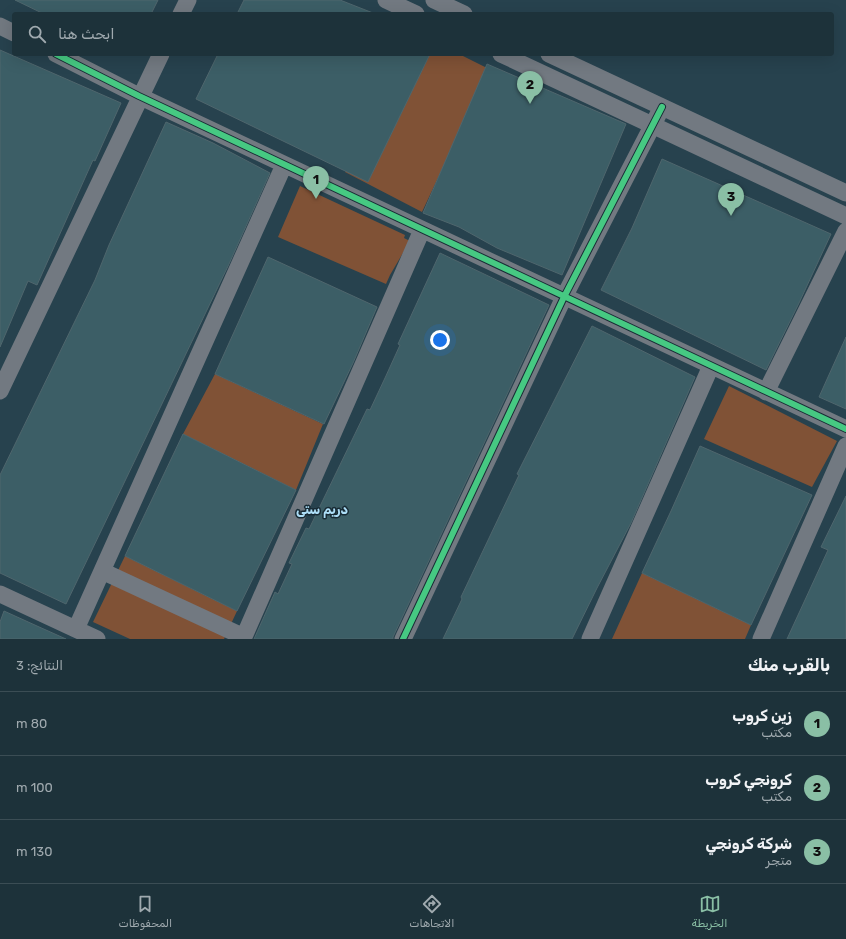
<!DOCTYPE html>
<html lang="ar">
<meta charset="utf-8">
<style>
body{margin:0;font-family:Rubik,"Noto Sans Arabic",sans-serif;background:#253a42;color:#f1f3f6;direction:rtl}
.you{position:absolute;left:440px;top:340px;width:14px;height:14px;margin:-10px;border:3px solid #fff;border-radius:50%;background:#1a73e8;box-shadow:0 0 0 6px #1a73e833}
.badge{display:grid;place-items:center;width:26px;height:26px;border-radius:50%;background:#8abfa5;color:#111;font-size:13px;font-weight:700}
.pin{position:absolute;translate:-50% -33px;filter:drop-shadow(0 1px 2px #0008)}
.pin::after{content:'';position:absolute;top:21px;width:14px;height:12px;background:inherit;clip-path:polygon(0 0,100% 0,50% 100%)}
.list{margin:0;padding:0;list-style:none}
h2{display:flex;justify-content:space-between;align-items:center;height:52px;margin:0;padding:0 16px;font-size:17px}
h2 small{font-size:13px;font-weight:400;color:#a0aaaf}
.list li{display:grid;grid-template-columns:26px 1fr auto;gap:12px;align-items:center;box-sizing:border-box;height:64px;padding:0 16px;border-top:1px solid #3b4d54}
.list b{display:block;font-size:15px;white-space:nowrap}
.list p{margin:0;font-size:13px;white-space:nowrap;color:#a0aaaf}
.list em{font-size:13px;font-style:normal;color:#a0aaaf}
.icon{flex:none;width:22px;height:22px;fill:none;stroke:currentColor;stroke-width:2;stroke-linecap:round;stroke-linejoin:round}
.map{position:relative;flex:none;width:846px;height:639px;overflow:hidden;direction:ltr}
.search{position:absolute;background:#1d323a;box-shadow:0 4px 16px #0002;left:12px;right:12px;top:12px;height:44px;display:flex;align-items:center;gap:10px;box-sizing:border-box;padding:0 14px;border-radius:4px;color:#a0aaaf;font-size:15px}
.sheet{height:244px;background:#1d323a}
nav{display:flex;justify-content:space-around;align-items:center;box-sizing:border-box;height:56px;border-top:1px solid #3b4d54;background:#1d323a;font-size:11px;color:#a0aaaf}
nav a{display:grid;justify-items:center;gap:2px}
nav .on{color:#8abfa5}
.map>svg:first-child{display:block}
</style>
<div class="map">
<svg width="846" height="639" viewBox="0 0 846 639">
<rect width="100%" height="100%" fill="#27424e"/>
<path fill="#805236" d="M409,54H459L489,69L422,212L345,172Z
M300,186L405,235L404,238L410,241L390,275L386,284L278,237Z
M215,374L323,424L296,490L183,434Z
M729,386L837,441L812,487L704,439Z
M125,556L237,611L224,639H130L93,622Z
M642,573L751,625L745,639H612Z"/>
<path fill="#3c5e66" stroke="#4f666d" d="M15,0H158L151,14H44Z
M244,0H340L373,13L237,14Z
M0,50L121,103L95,161L93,160L37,285L28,281L0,347Z
M218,54H430L368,182L196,99Z
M487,64L626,124L562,275L497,248L459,227L423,213Z
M166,122L213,143L270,173L229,264L66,604L0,573V475L95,280L109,245Z
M662,159L831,234L799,303L766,370L601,290L632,228Z
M440,253L549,305L393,637V639H254L275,592L278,594L292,564L289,563L306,528L309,529L367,409L370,410L385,378L400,345L398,344Z
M268,257L377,307L353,363L324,424L215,374Z
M592,326L695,377L631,523L597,588L572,639H443L462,599L461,597L519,475L517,474Z
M846,337V409L819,397Z
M183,434L296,490L237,611L125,556Z
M700,446L812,495L751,625L642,573L671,511Z
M846,496V639H787L828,550L821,547Z
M4,611L37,626L66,639H0V622Z"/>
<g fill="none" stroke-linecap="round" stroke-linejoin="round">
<path stroke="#727981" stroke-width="17" d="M386,0L416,14
M434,0L464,14
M181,14L188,0
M0,26L14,33
M56,54L139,96L846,429
M501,54L846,216
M549,54L846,193
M0,391L161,54
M766,392L846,231
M102,571L244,637
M0,594L97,639
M76,629L284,165
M243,639L422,230
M403,639L564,297L662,107
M590,639L711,366
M761,639L846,446"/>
<g stroke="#182b35" stroke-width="8">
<path id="cycleway" d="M56,54L139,96L846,429
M403,639L564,297L662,107"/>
</g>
<use href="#cycleway" stroke="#46c982" stroke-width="6"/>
</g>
<g text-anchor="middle" stroke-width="3" stroke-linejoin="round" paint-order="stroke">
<g font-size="13" font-weight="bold" fill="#addef7" stroke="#182b35">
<text x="322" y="514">دریم ستی</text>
</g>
</g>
</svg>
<div class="you"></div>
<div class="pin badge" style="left:316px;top:199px">1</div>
<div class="pin badge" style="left:530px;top:104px">2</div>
<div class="pin badge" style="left:731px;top:216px">3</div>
<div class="search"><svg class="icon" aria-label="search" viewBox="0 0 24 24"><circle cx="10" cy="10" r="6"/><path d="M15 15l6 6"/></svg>ابحث هنا</div>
</div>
<section class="sheet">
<h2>بالقرب منك<small>النتائج: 3</small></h2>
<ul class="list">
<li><span class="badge">1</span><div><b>زين كروب</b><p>مكتب</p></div><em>80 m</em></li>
<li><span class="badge">2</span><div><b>كرونجي كروب</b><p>مكتب</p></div><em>100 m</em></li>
<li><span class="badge">3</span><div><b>شركة كرونجي</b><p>متجر</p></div><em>130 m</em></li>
</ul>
</section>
<nav>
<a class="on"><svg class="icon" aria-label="map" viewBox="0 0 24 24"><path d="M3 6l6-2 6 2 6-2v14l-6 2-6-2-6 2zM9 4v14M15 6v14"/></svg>الخريطة</a>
<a><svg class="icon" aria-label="directions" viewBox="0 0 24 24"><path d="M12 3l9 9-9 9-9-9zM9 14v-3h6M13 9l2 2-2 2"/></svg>الاتجاهات</a>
<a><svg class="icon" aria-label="saved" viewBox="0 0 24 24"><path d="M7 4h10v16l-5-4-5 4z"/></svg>المحفوظات</a>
</nav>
